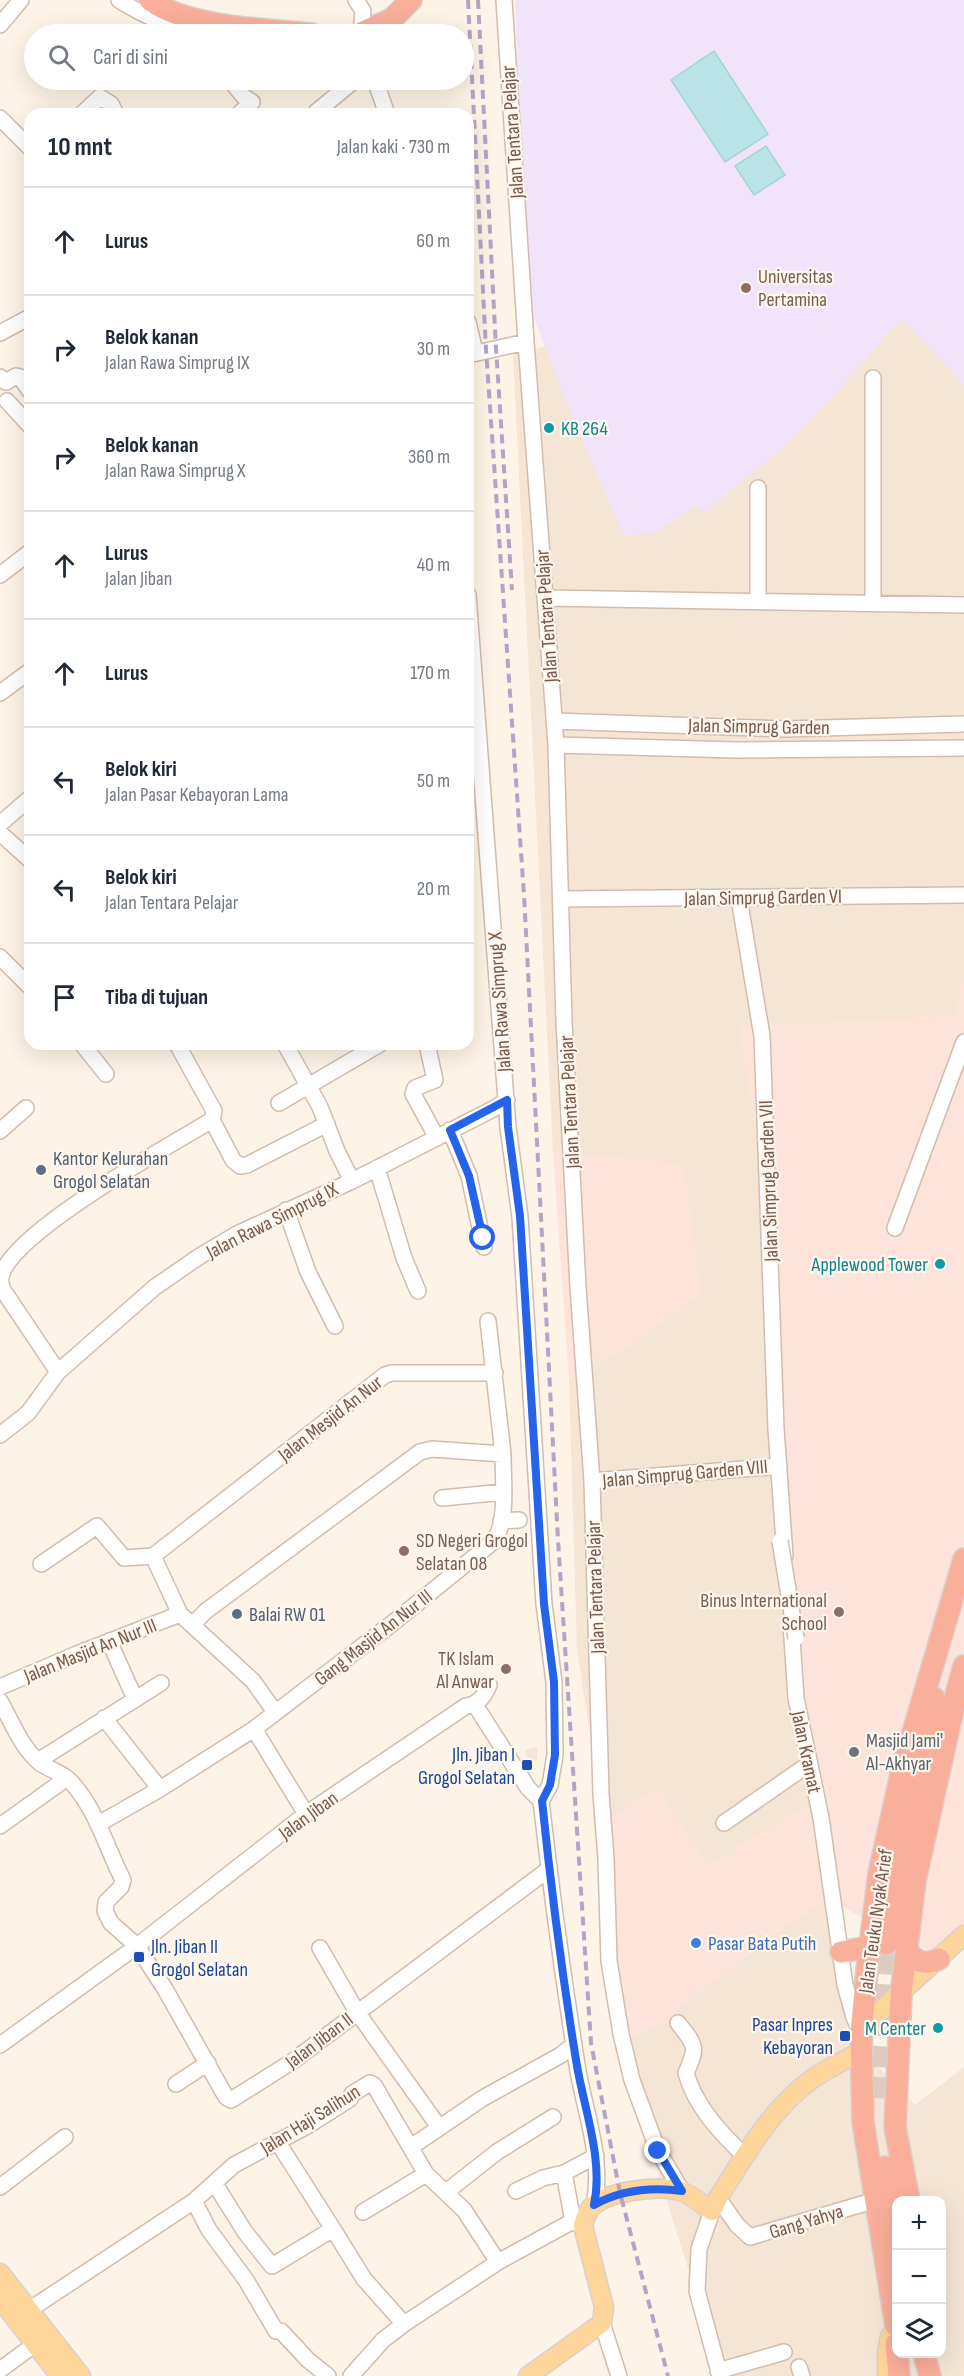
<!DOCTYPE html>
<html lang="id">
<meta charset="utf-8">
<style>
body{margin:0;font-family:"Sofia Sans Condensed",sans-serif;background:#f2f2f3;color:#1f2937}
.controls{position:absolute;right:18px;bottom:18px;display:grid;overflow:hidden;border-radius:12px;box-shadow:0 6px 24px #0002}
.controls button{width:54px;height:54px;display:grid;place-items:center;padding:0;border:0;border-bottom:2px solid #e0e1e3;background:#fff;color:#1f2937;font:30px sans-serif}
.stop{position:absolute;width:18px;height:18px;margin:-14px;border:4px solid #2563eb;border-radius:50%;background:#fff}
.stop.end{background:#2563eb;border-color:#fff;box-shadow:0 2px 6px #0008}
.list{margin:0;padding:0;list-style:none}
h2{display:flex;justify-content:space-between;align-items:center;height:78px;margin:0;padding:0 24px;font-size:26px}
h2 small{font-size:20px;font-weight:400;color:#747a83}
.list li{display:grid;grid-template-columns:39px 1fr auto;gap:18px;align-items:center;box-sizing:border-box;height:108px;padding:0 24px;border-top:2px solid #e0e1e3}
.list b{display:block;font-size:22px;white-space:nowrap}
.list p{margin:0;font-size:20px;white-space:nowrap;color:#747a83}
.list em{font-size:20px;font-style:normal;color:#747a83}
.icon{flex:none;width:33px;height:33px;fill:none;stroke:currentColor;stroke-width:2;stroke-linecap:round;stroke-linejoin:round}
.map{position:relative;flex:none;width:964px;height:2376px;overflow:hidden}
.search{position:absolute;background:#fff;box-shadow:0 6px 24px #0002;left:24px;top:24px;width:450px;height:66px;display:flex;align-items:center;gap:15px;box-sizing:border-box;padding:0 21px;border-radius:33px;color:#747a83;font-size:22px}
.panel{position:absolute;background:#fff;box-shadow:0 6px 24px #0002;left:24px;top:108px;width:450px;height:942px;border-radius:18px}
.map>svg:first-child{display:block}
</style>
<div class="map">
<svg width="964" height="2376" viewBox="0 0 964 2376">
<rect width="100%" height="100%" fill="#fdf3e6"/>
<path fill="#f5e5d4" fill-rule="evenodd" d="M906,306L964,384V978L955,1017L740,1027L758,1137L811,1804L707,1866L657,1787L604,1824L577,1650L569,1380L638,1340L700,1293L683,1165L553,1152L513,355L545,346Z
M537,1747V1760L529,1763L525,1750Z
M827,1899L849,2037L915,2105L964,2067V2376H722L618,2046L660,2022L788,1924ZM896,2200H942V2354H896Z"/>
<path fill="#fee3da" d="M964,978V1930L943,1949L931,1950L916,1945L827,1899L788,1924L660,2022L618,2046L604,1986V1824L657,1787L707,1866L811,1804L790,1708L770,1449L758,1137L740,1027L955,1017Z
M553,1152L683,1165L700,1293L638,1340L569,1380Z"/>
<path fill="#f0e3fa" d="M515,0H964V385L902,319L816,414L784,447L705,512L695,506L657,532L624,536L579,434L533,316L525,259Z"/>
<path fill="#b9e3e8" stroke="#9fd4db" stroke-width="1.5" d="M714,51L768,134L725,162L671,80Z
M766,146L785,175L754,195L735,166Z"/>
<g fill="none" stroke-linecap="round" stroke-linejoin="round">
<path stroke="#dcccbf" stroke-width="21" stroke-dasharray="21 10" stroke-linecap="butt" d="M876,2098L886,1944"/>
<g stroke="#d2bcae" stroke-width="18">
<path id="minor" d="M119,0C145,17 168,26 197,32L199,34
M356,0L363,11L361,34
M504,0L526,342L556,745L564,1021L578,1287L592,1481L601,1794L606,1859L609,1961L621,2034L632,2080L658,2151L682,2191
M0,25L21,0
M230,80L244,97L252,102L239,114
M375,80L387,114
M316,112L355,80
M82,114L100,97L111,104L116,114
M0,118L30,148
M468,322L475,352
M0,333L30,317
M468,355L526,342
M0,377L6,382L16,376L20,377L30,391
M873,378V603
M7,401L30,426
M0,575L30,552
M468,595L508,1127L520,1217L544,1604L554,1682L555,1755L550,1785L541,1801
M545,598L964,605
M758,600V488
M0,693L30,671
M554,721L786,729L964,724
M556,745L736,750L964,748
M0,824L30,798
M0,833L30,860
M739,898L762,1036L776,1429L785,1556
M562,899L964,895
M0,957L30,987
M82,1044L106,1074
M177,1044L214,1111L212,1120
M285,1044L320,1107L337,1151L352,1181
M427,1044L435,1080L415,1088L413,1094L437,1138
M279,1103L380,1044
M212,1120L233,1160L240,1166L247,1165L327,1124
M450,1130L469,1176L484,1247
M0,1131L26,1108
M377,1168L404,1258L418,1291
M286,1210L308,1272L335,1326
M895,1228L964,1042
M488,1321L503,1454L432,1449L420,1452L206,1611L192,1625L180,1614L153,1556L385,1375L392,1373H495
M58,1372L3,1290C1,1286 0,1282 1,1277C9,1234 172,1144 212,1120
M0,1435L28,1413L58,1372L155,1287L200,1256L237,1234L352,1181L493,1109L507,1100
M592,1481L779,1466
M442,1498L504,1492
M501,1521L519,1520
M41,1564L97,1526L124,1558L153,1556
M791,1624L796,1698L821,1818L845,1985L854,2017L860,2031
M192,1625L253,1681L275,1712
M109,1641L135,1699
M0,1687L77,1654L180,1614
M0,1701C11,1720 22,1749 40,1763C48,1769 60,1772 68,1779C95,1805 106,1847 123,1880L121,1887L106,1902L105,1911L111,1923L137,1946L165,1989L226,2097L231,2100L293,2061L549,1869
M473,1705L477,1708L528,1788L541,1801C551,1889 563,1977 577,2065C584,2110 604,2159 594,2205
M104,1718L160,1789
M254,1729L394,1622L494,1541C508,1521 503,1479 503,1454
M38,1761L161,1683
M100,1823L160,1789L254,1729L306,1814
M724,1823L809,1764
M0,1826L67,1778
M320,1948L357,2012L439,2127
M678,2023C696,2046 698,2046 686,2073C695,2106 721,2134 745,2156
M0,2045L137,1946L306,1814L466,1706C478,1705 485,1695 489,1685
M176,2084L208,2063
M277,2141L333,2229
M411,2147L483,2098L561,2055L574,2044
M215,2184L245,2232L272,2266L333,2229L364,2279L404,2324L498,2262L573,2221
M0,2187L65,2137
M516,2191L543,2178L564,2173
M446,2192L497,2152L553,2117
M718,2198L737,2225L750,2237L876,2200
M194,2201L209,2230L246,2280L276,2331H281L308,2360L328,2376
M712,2211L699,2249L697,2291L720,2376
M363,2212L426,2174
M580,2225L573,2221L564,2173L596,2156
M29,2310L194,2201L234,2165L309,2125L350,2099L352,2094L370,2083L374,2085L426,2174L464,2210L498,2262
M602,2323L619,2376
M799,2367L802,2376
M0,2370L43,2338
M718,2371L784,2352
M351,2376L383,2340L404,2324"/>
</g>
<g stroke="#d9d0cc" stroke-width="21">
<path id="major" d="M861,2033L876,2015L964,1935
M0,2273L81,2376
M0,2299L60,2376
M528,2376L602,2323L604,2307L583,2226C585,2219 587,2210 594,2205C610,2191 659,2185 680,2191C691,2194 703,2205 712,2211L718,2198C743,2159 766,2117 802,2087C820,2072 841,2062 862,2051
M887,2376V2354L890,2336"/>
</g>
<g stroke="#d9d0cc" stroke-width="24">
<path id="highway" d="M150,0C185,27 267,30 311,34
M359,34L392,19L411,0
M886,1944L927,1748L934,1698
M906,1947C912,1961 924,1966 939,1959
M841,1952L869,1947
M885,2167L896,2228
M909,2200L895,2127L901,1995L915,1881L957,1691L964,1666
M896,2326L863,2122L861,2033L867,1970L879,1873L902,1770L964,1559
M896,2344L899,2376
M924,2354L930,2376"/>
</g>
<use href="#minor" stroke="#fff" stroke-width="15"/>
<use href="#major" stroke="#fed69c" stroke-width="18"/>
<use href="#highway" stroke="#faaf9b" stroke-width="21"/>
<path stroke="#b6a3c8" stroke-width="4" stroke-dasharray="9 6" stroke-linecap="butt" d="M468,0L486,349L524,895L558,1540L591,2043L620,2193L668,2376
M478,0L496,348L512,590"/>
<g stroke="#d2bcae" stroke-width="18" stroke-linecap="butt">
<path id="minor-bridge" d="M780,1541L796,1638"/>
</g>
<use href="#minor-bridge" stroke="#fff" stroke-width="15"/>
</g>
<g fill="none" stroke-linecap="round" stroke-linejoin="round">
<path stroke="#2563eb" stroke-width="8" d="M483,1238L469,1176L450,1130L507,1100L508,1127L520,1216L544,1604L554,1682L555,1755L550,1785L542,1801C551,1888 562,1974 576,2060C583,2106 604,2159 594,2205C621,2190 652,2187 682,2191L658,2151"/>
</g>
<g fill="#8d6e63" stroke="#fff7ee" stroke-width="2">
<circle cx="746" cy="288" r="6"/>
<circle cx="404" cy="1551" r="6"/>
<circle cx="839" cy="1612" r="6"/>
<circle cx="506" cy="1669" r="6"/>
</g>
<g fill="#0f9aa8" stroke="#fff7ee" stroke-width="2">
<circle cx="549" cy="428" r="6"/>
<circle cx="940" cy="1264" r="6"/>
<circle cx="938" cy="2028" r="6"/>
</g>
<g fill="#5c6f8a" stroke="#fff7ee" stroke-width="2">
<circle cx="41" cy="1170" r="6"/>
<circle cx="237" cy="1614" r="6"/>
</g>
<circle fill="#6b7280" stroke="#fff7ee" stroke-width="2" cx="854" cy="1752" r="6"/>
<g fill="#1a4fb4" stroke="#fff7ee" stroke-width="2">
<rect x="521" y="1759" width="12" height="12" rx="3"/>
<rect x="133" y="1951" width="12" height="12" rx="3"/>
<rect x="839" y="2030" width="12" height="12" rx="3"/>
</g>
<circle fill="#3f7fe0" stroke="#fff7ee" stroke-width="2" cx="696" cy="1943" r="6"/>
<g text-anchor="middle" stroke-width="4.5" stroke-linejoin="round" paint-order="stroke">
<g font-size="20" fill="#785849" stroke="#fff7ee">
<text transform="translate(512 132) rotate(-94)" y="7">Jalan Tentara Pelajar</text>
<text transform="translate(546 616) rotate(-94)" y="7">Jalan Tentara Pelajar</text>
<text transform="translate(759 726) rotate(1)" y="7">Jalan Simprug Garden</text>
<text transform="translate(763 897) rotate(-1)" y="7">Jalan Simprug Garden VI</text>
<text transform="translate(499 1002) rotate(-94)" y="7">Jalan Rawa Simprug X</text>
<text transform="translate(569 1102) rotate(-93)" y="7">Jalan Tentara Pelajar</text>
<text transform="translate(768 1181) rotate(-92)" y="7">Jalan Simprug Garden VII</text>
<text transform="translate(272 1220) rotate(-27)" y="7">Jalan Rawa Simprug IX</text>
<text transform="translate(330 1418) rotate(-38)" y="7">Jalan Mesjid An Nur</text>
<text transform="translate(685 1473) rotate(-5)" y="7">Jalan Simprug Garden VIII</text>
<text transform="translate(595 1587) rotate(-92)" y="7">Jalan Tentara Pelajar</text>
<text transform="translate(373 1637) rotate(-38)" y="7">Gang Masjid An Nur III</text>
<text transform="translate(90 1650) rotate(-22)" y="7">Jalan Masjid An Nur III</text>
<text transform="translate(807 1752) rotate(78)" y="7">Jalan Kramat</text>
<text transform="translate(308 1815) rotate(-36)" y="7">Jalan Jiban</text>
<text transform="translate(875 1921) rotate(-82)" y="7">Jalan Teuku Nyak Arief</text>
<text transform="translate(319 2040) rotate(-37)" y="7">Jalan Jiban II</text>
<text transform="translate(310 2119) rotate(-32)" y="7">Jalan Haji Salihun</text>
<text transform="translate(806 2221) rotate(-17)" y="7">Gang Yahya</text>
</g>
<g font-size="20" fill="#785e54" stroke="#fff7ee" text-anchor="start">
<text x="758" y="283">Universitas<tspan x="758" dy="23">Pertamina</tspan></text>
<text x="416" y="1547">SD Negeri Grogol<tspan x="416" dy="23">Selatan 08</tspan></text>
<text x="827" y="1607" text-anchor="end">Binus International<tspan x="827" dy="23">School</tspan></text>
<text x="494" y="1665" text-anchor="end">TK Islam<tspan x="494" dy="23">Al Anwar</tspan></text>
</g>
<g font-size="20" fill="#0d838f" stroke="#fff7ee" text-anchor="end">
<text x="561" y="435" text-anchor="start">KB 264</text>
<text x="928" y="1271">Applewood Tower</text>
<text x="926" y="2035">M Center</text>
</g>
<g font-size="20" fill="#4e5e75" stroke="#fff7ee" text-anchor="start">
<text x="53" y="1165">Kantor Kelurahan<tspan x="53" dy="23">Grogol Selatan</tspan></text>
<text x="249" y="1621">Balai RW 01</text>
</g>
<g font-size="20" fill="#5b616d" stroke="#fff7ee" text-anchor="start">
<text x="866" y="1747">Masjid Jami'<tspan x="866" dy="23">Al-Akhyar</tspan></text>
</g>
<g font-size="20" fill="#164399" stroke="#fff7ee" text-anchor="end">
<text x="515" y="1761">Jln. Jiban I<tspan x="515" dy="23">Grogol Selatan</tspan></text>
<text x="151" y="1953" text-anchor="start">Jln. Jiban II<tspan x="151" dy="23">Grogol Selatan</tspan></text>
<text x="833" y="2031">Pasar Inpres<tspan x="833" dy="23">Kebayoran</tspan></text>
</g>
<g font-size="20" fill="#366cbe" stroke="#fff7ee" text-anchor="start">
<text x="708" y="1950">Pasar Bata Putih</text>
</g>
</g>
</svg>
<div class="controls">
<button>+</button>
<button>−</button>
<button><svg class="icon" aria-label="layers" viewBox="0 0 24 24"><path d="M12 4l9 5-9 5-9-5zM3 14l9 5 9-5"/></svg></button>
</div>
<div class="stop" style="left:483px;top:1238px"></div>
<div class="stop end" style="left:658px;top:2151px"></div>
<div class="search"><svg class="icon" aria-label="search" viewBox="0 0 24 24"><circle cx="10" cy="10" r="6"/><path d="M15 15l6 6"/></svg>Cari di sini</div>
<section class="panel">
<h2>10 mnt<small>Jalan kaki · 730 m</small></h2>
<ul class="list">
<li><svg class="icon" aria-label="ahead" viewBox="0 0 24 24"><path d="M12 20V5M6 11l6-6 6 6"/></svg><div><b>Lurus</b></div><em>60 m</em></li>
<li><svg class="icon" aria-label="right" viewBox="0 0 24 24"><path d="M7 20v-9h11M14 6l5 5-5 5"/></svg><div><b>Belok kanan</b><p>Jalan Rawa Simprug IX</p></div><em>30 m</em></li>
<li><svg class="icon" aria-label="right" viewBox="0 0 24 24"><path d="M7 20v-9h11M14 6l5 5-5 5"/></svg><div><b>Belok kanan</b><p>Jalan Rawa Simprug X</p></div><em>360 m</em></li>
<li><svg class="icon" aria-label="ahead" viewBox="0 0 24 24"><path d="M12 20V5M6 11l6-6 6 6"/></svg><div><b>Lurus</b><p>Jalan Jiban</p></div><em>40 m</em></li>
<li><svg class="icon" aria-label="ahead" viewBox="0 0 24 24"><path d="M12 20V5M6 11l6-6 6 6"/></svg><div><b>Lurus</b></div><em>170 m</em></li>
<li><svg class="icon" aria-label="left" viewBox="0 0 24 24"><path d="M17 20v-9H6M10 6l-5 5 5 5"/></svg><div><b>Belok kiri</b><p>Jalan Pasar Kebayoran Lama</p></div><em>50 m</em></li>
<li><svg class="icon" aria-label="left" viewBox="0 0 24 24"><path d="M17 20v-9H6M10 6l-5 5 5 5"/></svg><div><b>Belok kiri</b><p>Jalan Tentara Pelajar</p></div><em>20 m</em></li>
<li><svg class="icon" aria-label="arrive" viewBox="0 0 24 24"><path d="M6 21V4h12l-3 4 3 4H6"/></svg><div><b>Tiba di tujuan</b></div></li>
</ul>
</section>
</div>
